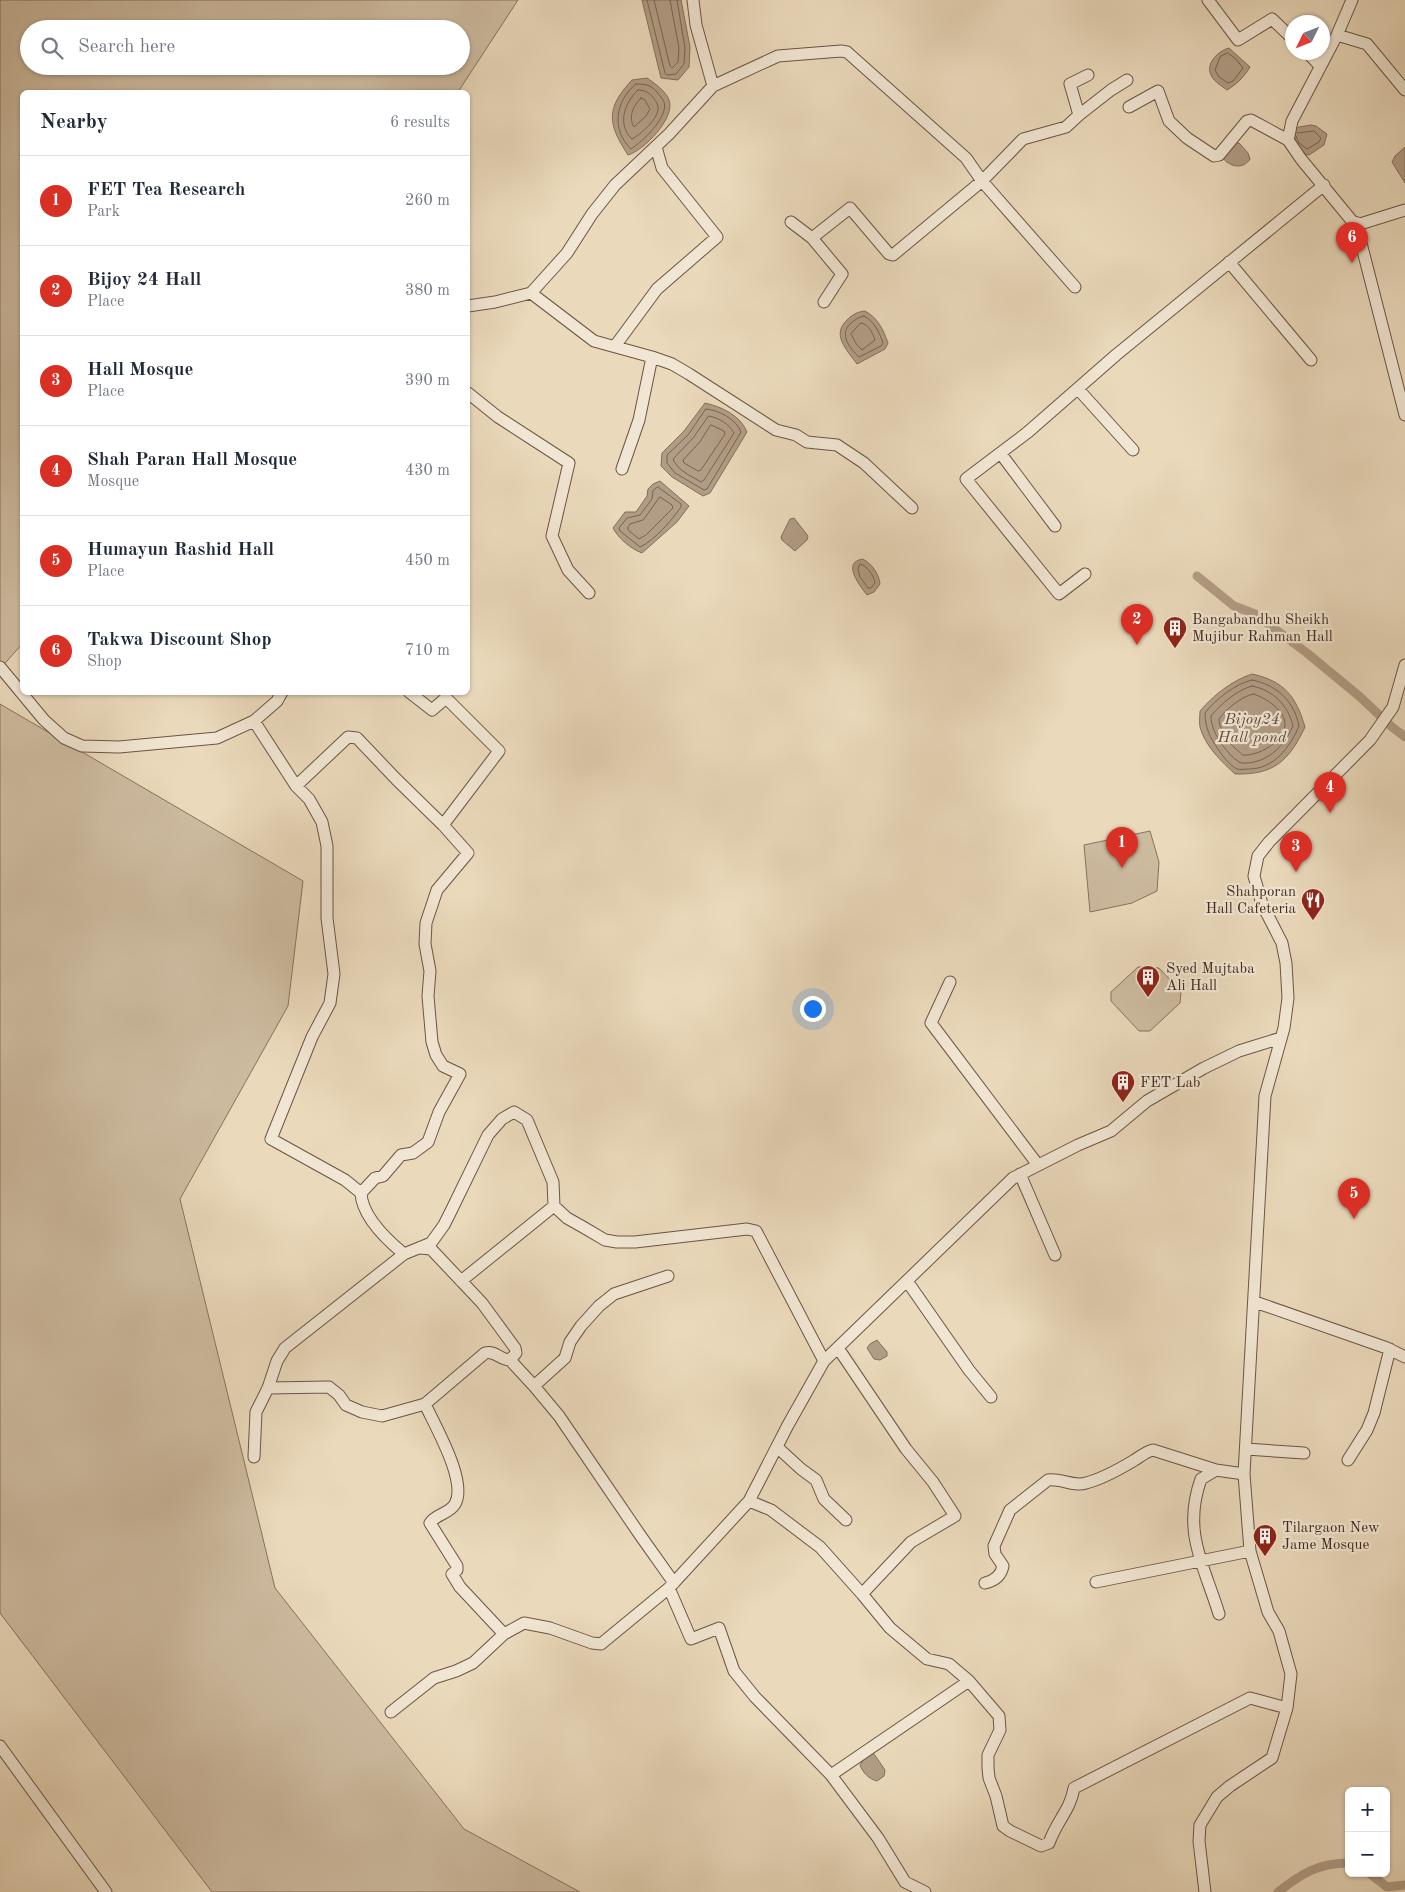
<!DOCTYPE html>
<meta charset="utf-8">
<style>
body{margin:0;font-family:"Old Standard TT",serif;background:#f6f6f7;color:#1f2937}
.controls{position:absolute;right:15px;bottom:15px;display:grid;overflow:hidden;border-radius:8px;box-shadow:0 1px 4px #0004}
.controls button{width:45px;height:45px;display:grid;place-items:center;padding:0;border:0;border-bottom:1px solid #e0e1e3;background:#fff;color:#1f2937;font:25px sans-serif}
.compass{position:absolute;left:1285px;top:15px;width:45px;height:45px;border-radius:50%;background:#fff;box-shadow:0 1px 4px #0004;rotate:227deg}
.you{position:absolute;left:812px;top:1008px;width:18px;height:18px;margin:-12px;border:4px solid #fff;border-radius:50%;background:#1a73e8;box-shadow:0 0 0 8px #1a73e833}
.badge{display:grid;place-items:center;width:32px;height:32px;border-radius:50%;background:#d93025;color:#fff;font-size:16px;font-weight:700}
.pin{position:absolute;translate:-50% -41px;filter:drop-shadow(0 1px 2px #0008)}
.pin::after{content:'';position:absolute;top:26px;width:18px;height:15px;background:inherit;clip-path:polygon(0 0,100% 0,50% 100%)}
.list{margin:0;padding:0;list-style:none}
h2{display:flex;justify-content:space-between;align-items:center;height:65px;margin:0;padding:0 20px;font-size:21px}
h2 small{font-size:16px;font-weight:400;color:#747a83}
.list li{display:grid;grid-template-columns:32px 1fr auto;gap:15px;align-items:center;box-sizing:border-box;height:90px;padding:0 20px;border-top:1px solid #e0e1e3}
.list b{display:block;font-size:19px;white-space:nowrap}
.list p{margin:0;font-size:16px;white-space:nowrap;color:#747a83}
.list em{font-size:16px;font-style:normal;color:#747a83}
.icon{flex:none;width:28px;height:28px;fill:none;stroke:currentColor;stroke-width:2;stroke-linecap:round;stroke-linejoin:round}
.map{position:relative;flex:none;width:1405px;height:1892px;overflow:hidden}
.search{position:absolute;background:#fff;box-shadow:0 1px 4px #0004;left:20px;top:20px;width:450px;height:55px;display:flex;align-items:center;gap:12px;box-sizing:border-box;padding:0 18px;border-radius:28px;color:#747a83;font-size:19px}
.panel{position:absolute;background:#fff;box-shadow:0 1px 4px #0004;left:20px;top:90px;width:450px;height:605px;border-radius:8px}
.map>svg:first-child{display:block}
</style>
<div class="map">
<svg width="1405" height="1892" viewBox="0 0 1405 1892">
<rect width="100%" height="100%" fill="#ead9bb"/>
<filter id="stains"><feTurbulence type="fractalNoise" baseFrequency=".004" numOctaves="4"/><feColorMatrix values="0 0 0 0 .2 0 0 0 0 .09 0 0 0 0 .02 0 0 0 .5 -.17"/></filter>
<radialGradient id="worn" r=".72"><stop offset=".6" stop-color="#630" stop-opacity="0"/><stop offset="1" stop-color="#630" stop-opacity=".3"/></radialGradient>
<path fill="#cdbba0" stroke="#88725e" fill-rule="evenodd" d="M0,0H518L458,92H22V644L0,669ZM29,29H461V66H29Z
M0,704L303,881L288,1006L180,1199L275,1588L464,1829L580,1892H212L0,1613Z
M1150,831L1159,862L1157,891L1132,903L1090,912L1084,845Z
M1138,967L1159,968L1181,991L1180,1003L1150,1031H1139L1111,1001V992Z"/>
<path fill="#b19d85" stroke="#856e5b" d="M642,0H681L690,47L689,67L678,80L661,78Z
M1229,48L1250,67C1244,77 1237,84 1227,90C1222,86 1215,82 1212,77C1204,64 1218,51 1229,48Z
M647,78C654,83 666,91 669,100C676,118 643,151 628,155C607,123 606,108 632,80Z
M1311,125L1316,126L1327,134L1324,145L1309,155L1304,154L1291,141L1293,128Z
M1239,143L1248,153L1250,159C1243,170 1229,167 1222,157L1234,144Z
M1405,147V183L1392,162L1395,156Z
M865,311C878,318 883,329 888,343L885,349L857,364C847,350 831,335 847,320C853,314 857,312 865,311Z
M705,403C722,407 740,415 747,432L710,493L703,496L672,477L661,466L662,453L684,431Z
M660,481L689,506L677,522L642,553C631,549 618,538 613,528L625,512H636L647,496L648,489L653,484Z
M794,518L808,536L807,540L795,551L782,540L781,537L790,519Z
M863,559C872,564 879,574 880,584L874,592L867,595C860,586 841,562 863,559Z
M1252,674C1284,681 1296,696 1305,727C1289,761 1274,775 1235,774C1221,761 1205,746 1200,727C1199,722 1200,716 1200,711C1214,695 1231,681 1252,674Z
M877,1340L887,1352V1356L880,1360L874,1359L867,1348L870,1344Z
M869,1752L874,1754L885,1770L884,1776L877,1781C869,1779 863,1773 860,1765Z"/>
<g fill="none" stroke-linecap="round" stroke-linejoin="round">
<path stroke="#7a6251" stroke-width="1" d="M647,0L665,73L667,75L676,74L684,64L685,48L677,0
M654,0L670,66L672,68L678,62L679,48L670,0
M1228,53L1236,59L1243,68L1233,81L1228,83L1219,77L1215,70L1220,57Z
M636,84C645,84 651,85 657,92C659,95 663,99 664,102C669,117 642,142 631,149C611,130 615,101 636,84Z
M638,90C644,90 648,92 652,96C654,99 657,102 658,106C660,118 641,134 632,139C617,125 624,103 638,90Z
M641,98L645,100L650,109L646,116L634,127C628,117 633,106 641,98Z
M1296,136L1299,143L1307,149L1319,142L1321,138L1314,131L1297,133
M864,316C875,322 879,332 883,343L881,346L859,357C850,349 839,334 850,324C855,320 858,317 864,316Z
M861,323C869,324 873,334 875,340L862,350L857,345L851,334Z
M706,409C719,410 737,420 741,432L707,489L704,490L675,473L667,463V455L688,435Z
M709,416C719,418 729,424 734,433L704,480L701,482C691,476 677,470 673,459L693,438Z
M711,425L724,431L725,434L701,470L698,471L684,463L683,460L699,443Z
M658,487L681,504V507C671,521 655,540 640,547L620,531L619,528L627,518L640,515L652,499L653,491Z
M660,497L672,505L673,508L646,535L639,539L628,530V527L630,524L643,520Z
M860,564C867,565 874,576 875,583L871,588H868L860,577L858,570Z
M1252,680C1277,685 1294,701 1299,726C1290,747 1274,769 1249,769C1246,769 1240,770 1237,769C1230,766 1222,755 1218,749C1210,738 1205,727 1205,713C1216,699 1235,684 1252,680Z
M1252,686C1273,690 1288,705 1293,726C1285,743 1273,758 1254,762C1250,763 1243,764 1239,762C1232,758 1227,750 1222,745C1216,736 1211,726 1211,716C1221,704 1237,690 1252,686Z
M1253,694C1265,697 1286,711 1285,725C1283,742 1259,756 1243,755C1233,747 1219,733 1219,719C1226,709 1241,697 1253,694Z"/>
<path stroke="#b19d85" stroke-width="9" d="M1197,576L1234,606L1255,614L1307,653L1359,696L1392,727L1405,737
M1369,1873L1387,1887L1405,1885
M1278,1892C1301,1874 1318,1863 1349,1863"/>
<g stroke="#6c5444" stroke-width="13">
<path id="minor" d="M1208,0L1238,40L1272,19L1292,38
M1352,0L1337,35L1292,121L1288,140L1301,159L1352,221L1361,243L1405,415
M1337,35L1367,44L1405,90
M1307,52L1320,66
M713,86L778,56L841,51L847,52L966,158L982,181L1023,139L1066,127L1079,115L1070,84L1088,75
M1129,107L1158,91L1169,121L1187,138L1214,156L1219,155L1247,121L1251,120L1288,140
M1079,115L1111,90L1127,80
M1352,221L1360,224L1405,210
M791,222L812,238L850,208L889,254L893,255L982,181L1075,287
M812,238L842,274L824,302
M1229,262L1311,360
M531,293L594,341L652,357L639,420L622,469
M468,306L495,302L531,293L567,253L592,214L615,185L669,134L713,86L696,25L693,0
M615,346L657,289L717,237L662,168L656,147
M652,357L672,364L689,374L776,430L796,435L807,442L837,445L864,463L912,508
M1078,389L1133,450
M468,393L498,417L569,463L552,536L568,570L589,593
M1001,454L1055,526
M1085,574L1059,594L966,479L1028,432L1116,355L1324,185
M0,667L44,720L64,738L82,746L119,747L217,738L254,721L277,701L282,692
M254,721L296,786L309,799L322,822L327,846V918L334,974L330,1003L312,1037L271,1139L345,1180L361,1193C362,1216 387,1240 404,1254
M296,786L348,737L357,738L396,779L443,825
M950,982L931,1023L1038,1165
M1020,1174L1055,1255
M361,1193L375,1178L383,1176L401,1155L413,1153L428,1142L439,1112L460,1074L443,1066L436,1055L432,1042L428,996L430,971L425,944L426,923L437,890L468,853L443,825L499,751L446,698L432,710L409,692
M420,1248L431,1249L482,1303L515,1348L516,1353L510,1360
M461,1281L554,1206
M907,1281L969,1370L991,1397
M1255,1302L1387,1348L1405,1357
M838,1348L906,1449L933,1482L955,1516L911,1542L862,1594L890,1628L927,1659L949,1664L969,1681L999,1716L1000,1730L988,1755V1768L989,1778L996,1796L1003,1826L1010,1831L1041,1846L1049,1843C1057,1820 1070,1811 1074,1788L1250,1698L1287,1708
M534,1386L565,1358L570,1342L581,1326L599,1306L614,1294L668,1276
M268,1388L329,1387L339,1395L346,1405L362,1412L382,1416L425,1404L485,1353C495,1350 500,1360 510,1360L534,1386L559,1416L640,1535L674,1583
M425,1404C435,1426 468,1482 455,1504C449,1514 436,1514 430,1523L457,1566V1570L452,1574L460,1587L504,1634L524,1623L550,1628L592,1643L601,1644L669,1588L749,1501L788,1425L824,1361L1013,1178L1078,1145L1111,1131L1147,1101L1204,1068L1239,1051L1281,1038
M777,1447L801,1469L816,1480L824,1499L846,1520
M1246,1449L1304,1453
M254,1457L256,1412L268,1388L277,1361L285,1348L404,1254L431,1243L444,1225L452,1209L488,1135L502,1119L514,1112L527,1120L553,1182L554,1206L567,1218L583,1227L605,1240L617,1242H635L747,1229L756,1231L824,1361
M1348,1460L1367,1430L1374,1413L1390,1349
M749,1501L771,1510L820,1547L862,1594
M1096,1582L1250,1551
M985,1583C994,1581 1001,1576 1003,1566L995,1554L994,1546L1010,1510L1048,1480C1061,1478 1073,1487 1086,1483C1102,1479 1118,1470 1133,1461C1140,1457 1145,1452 1153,1450L1216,1470
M669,1588L691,1639L719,1628L734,1671L755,1697L831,1775L878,1838L905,1882L925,1892
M1219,1614C1204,1565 1182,1532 1201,1479L1216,1470L1244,1474
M391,1712L434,1678L456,1671L473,1663L504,1634
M0,1746L106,1892
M831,1775L969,1681
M1205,1892L1199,1841L1200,1825L1217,1797L1230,1786L1272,1758L1287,1708L1291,1674L1279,1631L1268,1612L1250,1551L1244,1474L1265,1096L1284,1028L1288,998L1286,963L1282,943L1262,904L1254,876L1258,856L1269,842L1370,740L1393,707L1405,665"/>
</g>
<use href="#minor" stroke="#f1e6d3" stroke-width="11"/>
</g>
<defs>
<g id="building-pin" transform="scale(1.25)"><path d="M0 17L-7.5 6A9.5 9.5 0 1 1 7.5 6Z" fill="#8f2418" stroke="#f1e6d3"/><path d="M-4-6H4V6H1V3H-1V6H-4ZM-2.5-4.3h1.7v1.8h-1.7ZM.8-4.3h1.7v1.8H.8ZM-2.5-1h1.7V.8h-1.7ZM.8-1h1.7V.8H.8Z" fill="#fff"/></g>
<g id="restaurant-pin" transform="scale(1.25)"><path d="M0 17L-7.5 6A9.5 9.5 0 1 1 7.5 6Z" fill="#8f2418" stroke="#f1e6d3"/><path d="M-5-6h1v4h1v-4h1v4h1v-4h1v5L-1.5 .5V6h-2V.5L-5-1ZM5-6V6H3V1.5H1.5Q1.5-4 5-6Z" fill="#fff"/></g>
</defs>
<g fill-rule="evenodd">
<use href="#building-pin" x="1175" y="628"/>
<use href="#restaurant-pin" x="1313" y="900"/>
<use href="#building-pin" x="1148" y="977"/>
<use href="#building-pin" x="1123" y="1082"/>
<use href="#building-pin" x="1265" y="1536"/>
</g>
<g text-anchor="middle" stroke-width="4.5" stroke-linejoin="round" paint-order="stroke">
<g font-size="15" fill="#42281d" stroke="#f1e6d3" text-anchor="start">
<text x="1192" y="624">Bangabandhu Sheikh<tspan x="1192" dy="17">Mujibur Rahman Hall</tspan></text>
<text x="1296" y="896" text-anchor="end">Shahporan<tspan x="1296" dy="17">Hall Cafeteria</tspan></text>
<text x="1166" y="973">Syed Mujtaba<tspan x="1166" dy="17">Ali Hall</tspan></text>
<text x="1140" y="1087">FET Lab</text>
<text x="1282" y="1532">Tilargaon New<tspan x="1282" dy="17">Jame Mosque</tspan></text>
</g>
<g font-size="16" font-style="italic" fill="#634b3c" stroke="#f1e6d3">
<text x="1252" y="724">Bijoy24<tspan x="1252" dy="18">Hall pond</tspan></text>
</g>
</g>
<rect width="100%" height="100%" filter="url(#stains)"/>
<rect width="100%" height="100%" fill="url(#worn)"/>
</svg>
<div class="controls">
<button>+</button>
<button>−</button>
</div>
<svg class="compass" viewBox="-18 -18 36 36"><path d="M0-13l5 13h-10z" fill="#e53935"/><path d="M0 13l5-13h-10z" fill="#747a83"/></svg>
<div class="you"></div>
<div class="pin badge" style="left:1122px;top:868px">1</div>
<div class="pin badge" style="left:1137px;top:645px">2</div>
<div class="pin badge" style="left:1296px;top:872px">3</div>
<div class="pin badge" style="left:1330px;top:813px">4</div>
<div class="pin badge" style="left:1354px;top:1219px">5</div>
<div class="pin badge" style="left:1352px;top:263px">6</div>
<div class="search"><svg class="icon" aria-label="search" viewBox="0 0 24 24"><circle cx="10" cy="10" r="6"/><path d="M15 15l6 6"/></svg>Search here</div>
<section class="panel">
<h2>Nearby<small>6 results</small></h2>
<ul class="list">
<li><span class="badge">1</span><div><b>FET Tea Research</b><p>Park</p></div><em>260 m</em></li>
<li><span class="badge">2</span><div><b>Bijoy 24 Hall</b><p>Place</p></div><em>380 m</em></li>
<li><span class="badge">3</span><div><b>Hall Mosque</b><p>Place</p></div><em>390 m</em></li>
<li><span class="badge">4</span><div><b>Shah Paran Hall Mosque</b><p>Mosque</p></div><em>430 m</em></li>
<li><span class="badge">5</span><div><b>Humayun Rashid Hall</b><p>Place</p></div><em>450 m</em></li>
<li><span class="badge">6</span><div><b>Takwa Discount Shop</b><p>Shop</p></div><em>710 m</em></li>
</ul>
</section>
</div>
